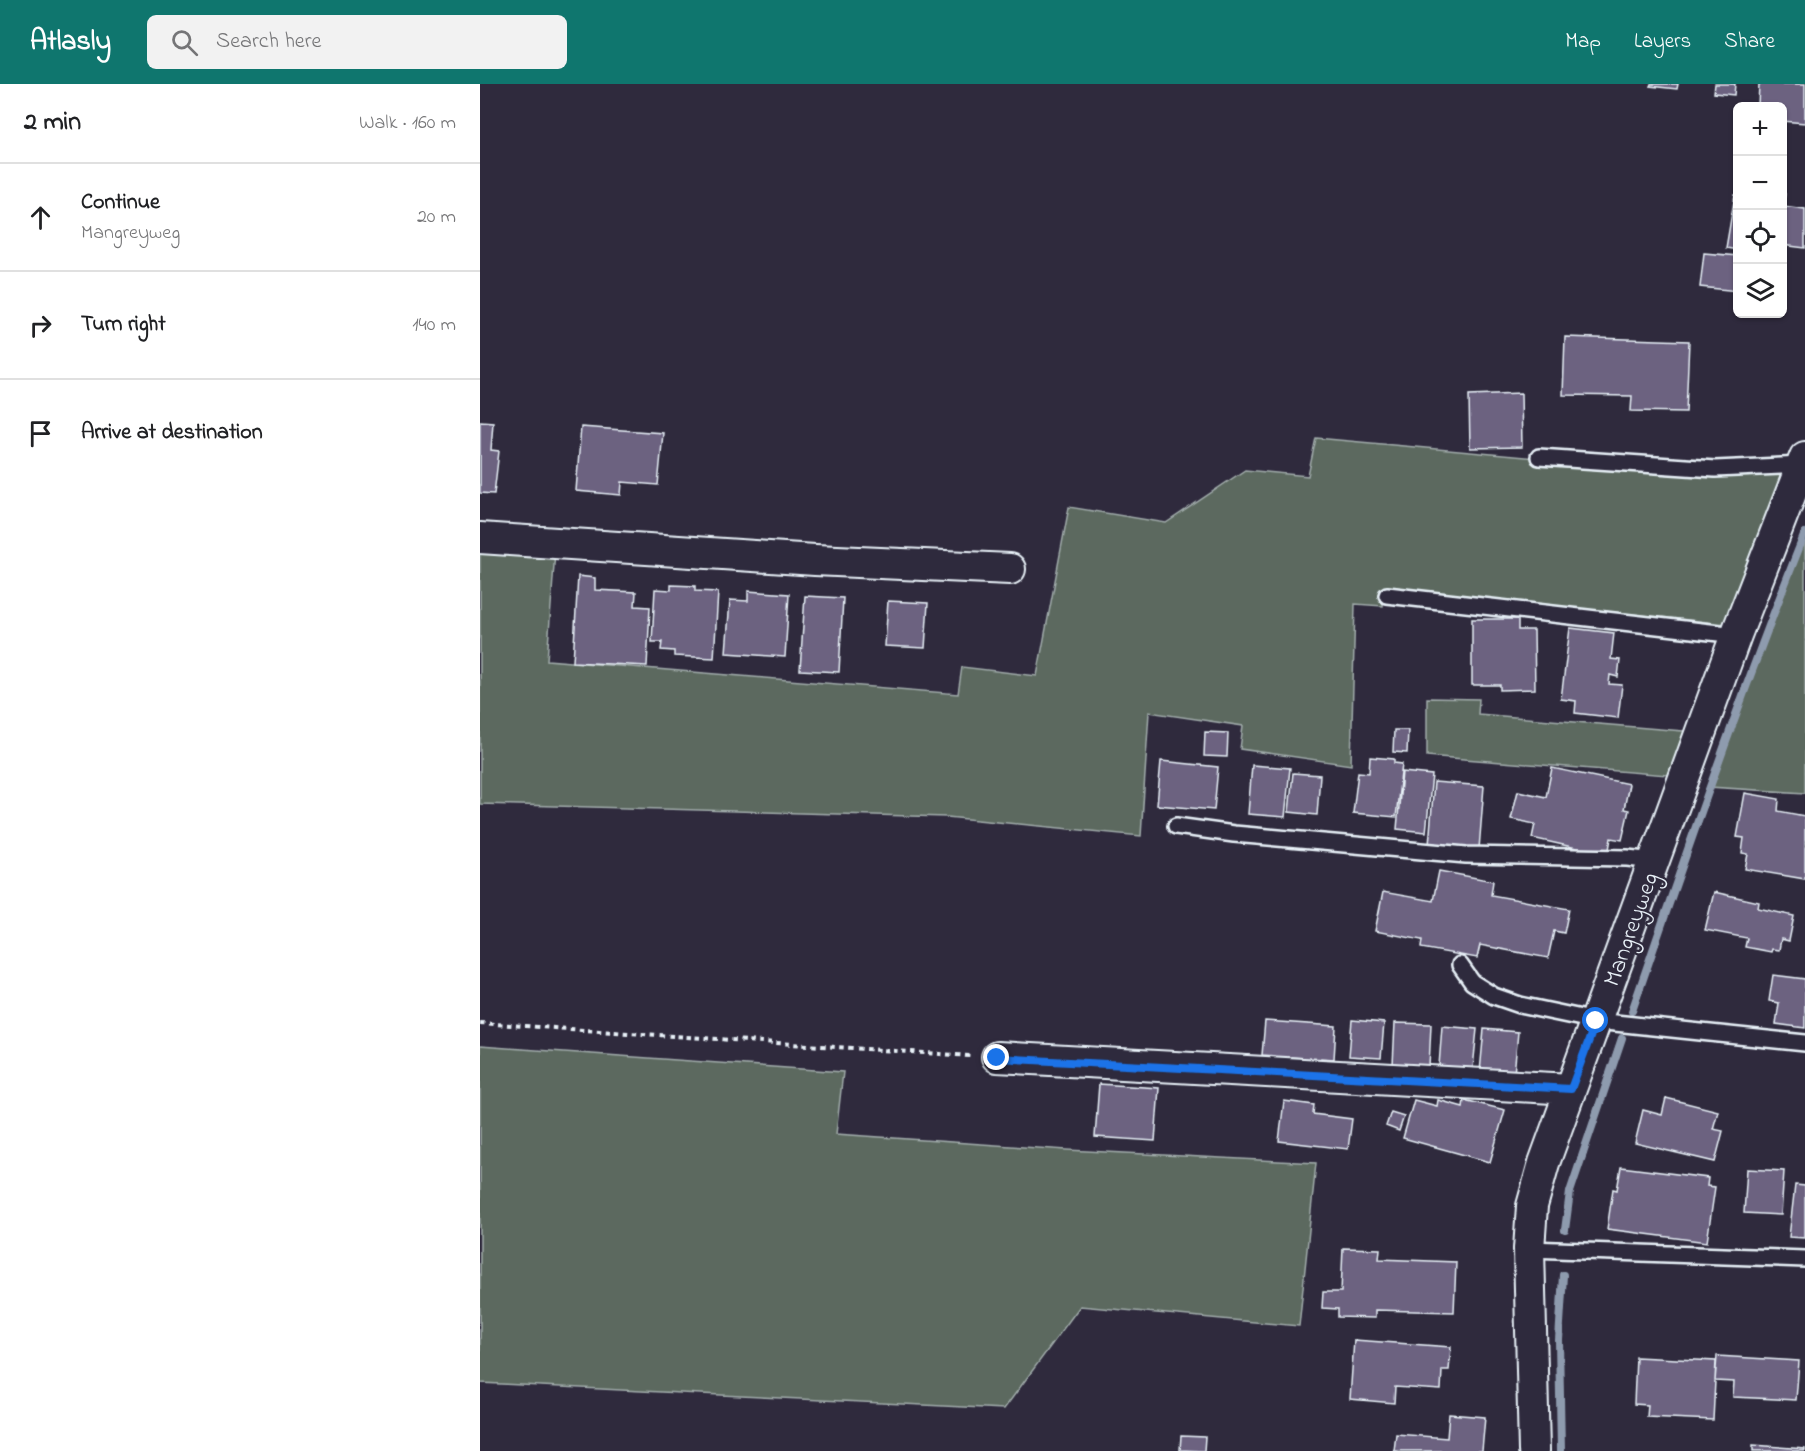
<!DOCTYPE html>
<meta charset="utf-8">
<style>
body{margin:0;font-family:"Indie Flower",sans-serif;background:#f2f2f2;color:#202124}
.controls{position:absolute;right:18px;top:18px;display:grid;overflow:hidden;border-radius:9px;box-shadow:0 2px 4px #0004}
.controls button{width:54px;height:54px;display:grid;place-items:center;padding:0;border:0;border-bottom:2px solid #e0e0e0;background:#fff;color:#202124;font:30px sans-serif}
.stop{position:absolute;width:18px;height:18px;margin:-14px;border:4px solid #1a73e8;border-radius:50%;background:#fff}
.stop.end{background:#1a73e8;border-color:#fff;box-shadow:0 2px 6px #0008}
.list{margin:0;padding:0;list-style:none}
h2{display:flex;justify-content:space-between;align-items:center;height:78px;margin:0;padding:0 24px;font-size:26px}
h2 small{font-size:20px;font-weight:400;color:#757577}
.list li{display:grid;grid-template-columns:39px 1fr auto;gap:18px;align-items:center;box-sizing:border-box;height:108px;padding:0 24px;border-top:2px solid #e0e0e0}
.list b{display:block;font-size:22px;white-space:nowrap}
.list p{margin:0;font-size:20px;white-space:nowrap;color:#757577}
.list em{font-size:20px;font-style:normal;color:#757577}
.icon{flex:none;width:33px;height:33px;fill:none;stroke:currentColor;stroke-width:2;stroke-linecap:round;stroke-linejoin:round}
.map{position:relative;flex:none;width:1325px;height:1367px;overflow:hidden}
header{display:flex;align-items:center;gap:36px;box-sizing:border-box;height:84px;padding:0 30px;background:#0f766e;color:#fff}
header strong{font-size:28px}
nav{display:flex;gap:33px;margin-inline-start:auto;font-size:21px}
.search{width:420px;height:54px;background:#f2f2f2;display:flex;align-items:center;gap:15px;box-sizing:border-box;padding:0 21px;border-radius:9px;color:#757577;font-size:22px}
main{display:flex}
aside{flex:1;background:#fff}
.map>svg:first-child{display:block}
</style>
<header>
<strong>Atlasly</strong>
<div class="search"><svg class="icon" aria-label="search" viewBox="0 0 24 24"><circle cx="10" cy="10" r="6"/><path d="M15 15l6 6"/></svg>Search here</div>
<nav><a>Map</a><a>Layers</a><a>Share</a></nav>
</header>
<main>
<aside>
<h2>2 min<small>Walk · 160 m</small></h2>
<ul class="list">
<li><svg class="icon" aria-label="ahead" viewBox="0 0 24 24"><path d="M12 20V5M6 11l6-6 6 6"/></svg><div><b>Continue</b><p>Mangreyweg</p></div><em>20 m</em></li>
<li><svg class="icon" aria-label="right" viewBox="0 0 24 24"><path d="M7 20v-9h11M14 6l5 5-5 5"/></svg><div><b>Turn right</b></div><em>140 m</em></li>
<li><svg class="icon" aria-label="arrive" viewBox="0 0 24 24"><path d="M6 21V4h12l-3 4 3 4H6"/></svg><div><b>Arrive at destination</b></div></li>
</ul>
</aside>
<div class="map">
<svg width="1325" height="1367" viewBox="0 0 1325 1367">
<rect width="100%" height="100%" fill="#2f2a3d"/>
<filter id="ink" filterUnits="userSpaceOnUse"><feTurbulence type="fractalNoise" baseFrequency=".0167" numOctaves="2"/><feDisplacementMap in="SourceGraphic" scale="12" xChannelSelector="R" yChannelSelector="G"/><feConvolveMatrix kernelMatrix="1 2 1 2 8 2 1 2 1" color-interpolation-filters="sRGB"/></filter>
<g filter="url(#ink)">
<path fill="#5c695f" stroke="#a2adac" stroke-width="1.5" d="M836,354L1232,390L1308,389L1247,540L904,504L903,522L875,520L871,681L760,665L763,642L669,628L661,752L467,733L0,720V463L75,467L67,576L478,610L482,583L557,592L589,423L686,439L765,386L828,392Z
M1325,449V709L1229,703L1295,523Z
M947,614L999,615L998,630L1215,648L1200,692L947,672Z
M0,962L363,988L356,1050L587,1066L836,1079L819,1242L600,1222L524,1325L0,1299Z"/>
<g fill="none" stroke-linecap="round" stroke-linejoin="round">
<path stroke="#8e9bae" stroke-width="8" d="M1152,927C1207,767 1262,607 1325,449
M1085,1146L1090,1108L1142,954
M1081,1367L1079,1256L1083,1191"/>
</g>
<path fill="#6c6280" stroke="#e8f1f8" stroke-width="1.5" d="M1171,0H1198L1197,5L1170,2Z
M1235,0H1255L1254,11L1234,9Z
M1279,0H1325V39L1302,37V22H1278Z
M1302,110H1305L1303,122L1325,125V164L1302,161Z
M1255,111L1258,112V166L1246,164Z
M1224,169L1258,172V207L1220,203Z
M1085,253L1209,257L1206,328L1151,327L1152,312L1083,311Z
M1041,309L1042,363L990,364L989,311Z
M0,337L13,338L11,366L19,367L14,410L0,409Z
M101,343L183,349L178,401L142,398L141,411L96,407Z
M98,492L115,494V506L156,508L155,522L170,523L167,582L93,578Z
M191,501L215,502V507L238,508L234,574L194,572V567L181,566L182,558H172L175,505L191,506Z
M268,507L309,510L305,573L246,569L250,516L268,517Z
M325,512L363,514L359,588L320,586Z
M408,517L448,519L445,564L405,562Z
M992,535H1038V546H1054L1055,605L1020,606V601H992Z
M1090,544L1134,549L1131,575L1140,576L1138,593L1130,591L1129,600L1142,601L1138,634L1095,629L1096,617L1081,615Z
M914,646H928L927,669L913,668Z
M725,648L748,649L747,673L724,672Z
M890,673L914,675V679L922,680L916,733L873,729L878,688L889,689Z
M681,677L738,683L734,726L677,721Z
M772,681L810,684L805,733L768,730Z
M1072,684L1149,700L1144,725L1149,726L1142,756L1131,754L1128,771L1052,754L1055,740L1031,735L1038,707L1066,713Z
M922,688L952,691L946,748L917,745Z
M813,689L840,691L837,731L809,728Z
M954,698L1004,702L999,765L949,761Z
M1265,709L1299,715L1298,727L1325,732V795L1265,785L1268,770L1262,769L1264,754L1257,753Z
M959,787L1013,797L1011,811L1089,825L1084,849L1074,847L1068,874L1000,861L997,874L941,864L942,856L895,847L903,808L953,817Z
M1234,808L1279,818L1278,824L1314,832L1309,857L1301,855L1299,866L1292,865L1291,868L1265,863L1267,854L1225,846Z
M1293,891L1325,895V944L1296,940L1299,919L1289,917Z
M872,936L904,939L901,974L869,972Z
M785,937L856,942L854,975L841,974V979L823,978L824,974L811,973L810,977L795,976V972L782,971Z
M915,939L951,940L949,983L913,981Z
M962,942L997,945L993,984L959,982Z
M1004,945L1038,948L1034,990L1000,988Z
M619,1000L679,1004L675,1057L615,1053Z
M1186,1014L1238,1027L1233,1045L1243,1047L1235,1078L1155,1059L1163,1026L1182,1031Z
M934,1016L957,1022L958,1016L983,1023L984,1016L1025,1026L1010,1078L923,1054Z
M804,1017L834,1021L833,1030L872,1035L868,1065L799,1057Z
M911,1028L924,1032L919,1047L906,1042Z
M1141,1083L1228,1094L1227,1102L1235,1103L1227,1158L1127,1145L1133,1105L1137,1106Z
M1267,1085L1304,1087L1301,1131L1264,1129Z
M1315,1101L1325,1102V1154L1309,1153Z
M863,1164L900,1165L899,1175L976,1178L974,1228L895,1226V1234L858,1233V1225L842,1224L843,1208H861Z
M874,1256L971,1263L969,1286H962L961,1306L915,1303L914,1319L870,1315Z
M1237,1272L1319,1277L1316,1316L1253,1313L1254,1298L1235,1297Z
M1156,1273L1236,1277L1233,1336L1167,1333L1168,1321L1154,1320Z
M969,1330L1005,1333L1002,1367H914L916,1350L967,1354Z
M701,1352L725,1353L724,1367L700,1366Z
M1273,1361L1325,1365V1367H1273Z"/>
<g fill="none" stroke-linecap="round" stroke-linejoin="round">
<g stroke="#e8f1f8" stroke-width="20">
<path id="lane" d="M1059,373L1235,385L1322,381
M907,511L1256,551
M696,742L754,750L986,771L1147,774L1175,777
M980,881L992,898L1014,912L1040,921L1116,937L1325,959
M1049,1165L1325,1175"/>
</g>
<g stroke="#e8f1f8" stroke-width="34">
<path id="street" d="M0,454L335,476L530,485
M517,973L1091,1005
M1054,1367L1049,1165L1052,1122L1064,1079L1256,551L1325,373"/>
</g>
<path stroke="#e8f1f8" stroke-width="4" stroke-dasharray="4.5 4.5" stroke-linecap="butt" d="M0,939L490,972"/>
<use href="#lane" stroke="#2f2a3d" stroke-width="15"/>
<use href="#street" stroke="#2f2a3d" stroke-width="30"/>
</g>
</g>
<g fill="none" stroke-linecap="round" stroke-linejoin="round" filter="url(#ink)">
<path stroke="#1a73e8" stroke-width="8" d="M517,974L1091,1005L1116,937"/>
</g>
<g text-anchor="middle" stroke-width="4.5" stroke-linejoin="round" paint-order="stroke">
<g font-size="24" fill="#e8f1f8" stroke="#2f2a3d">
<text transform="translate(1150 845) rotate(-70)" y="8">Mangreyweg</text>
</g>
</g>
</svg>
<div class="controls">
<button>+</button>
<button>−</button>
<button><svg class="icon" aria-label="locate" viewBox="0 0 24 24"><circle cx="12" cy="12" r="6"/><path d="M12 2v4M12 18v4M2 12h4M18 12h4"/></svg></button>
<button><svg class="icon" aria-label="layers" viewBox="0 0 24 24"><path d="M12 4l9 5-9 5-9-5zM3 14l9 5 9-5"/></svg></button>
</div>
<div class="stop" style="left:1116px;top:937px"></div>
<div class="stop end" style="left:517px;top:974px"></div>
</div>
</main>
